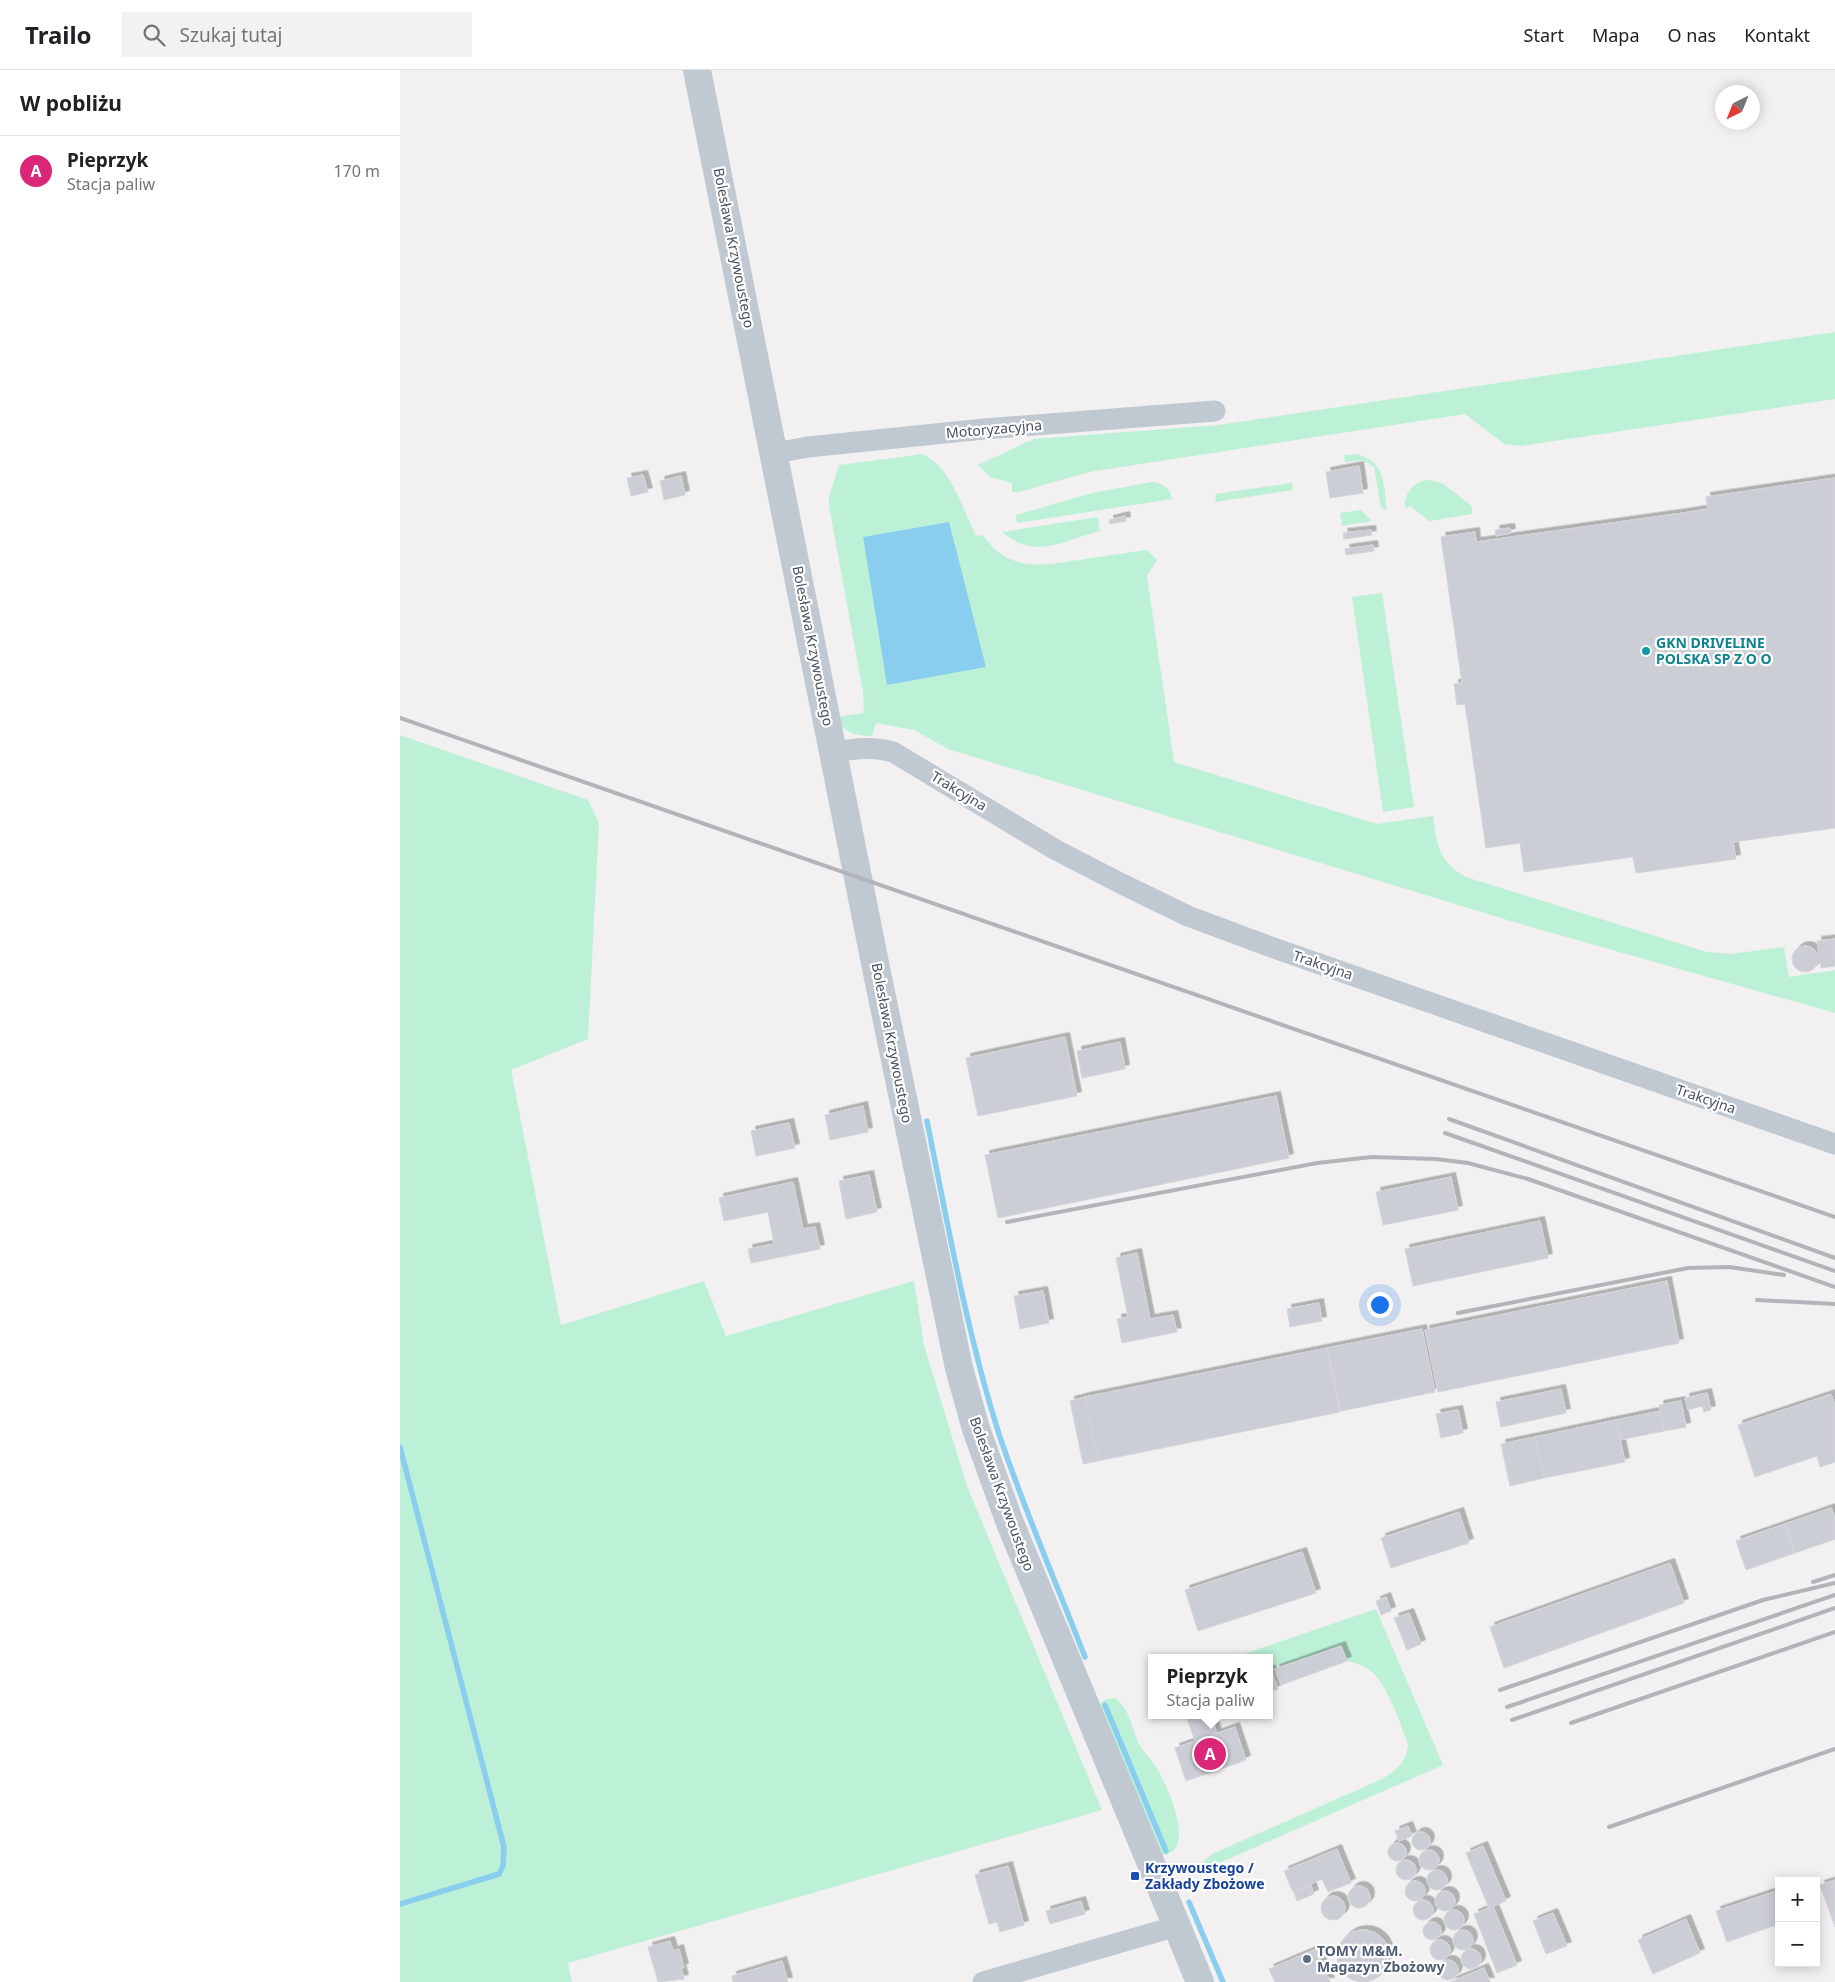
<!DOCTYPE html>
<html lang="pl">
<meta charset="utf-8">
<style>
body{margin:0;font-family:"Noto Sans",sans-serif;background:#f2f2f2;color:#202124}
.controls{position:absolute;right:15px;bottom:15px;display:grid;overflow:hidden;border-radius:0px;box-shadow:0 2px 12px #0003}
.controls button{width:45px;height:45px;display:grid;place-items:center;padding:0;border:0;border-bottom:1px solid #e0e0e0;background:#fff;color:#202124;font:25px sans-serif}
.compass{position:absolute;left:1315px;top:15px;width:45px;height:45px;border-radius:50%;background:#fff;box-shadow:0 2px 12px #0003;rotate:223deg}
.you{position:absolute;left:979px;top:1234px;width:18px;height:18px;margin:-12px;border:4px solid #fff;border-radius:50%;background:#1a73e8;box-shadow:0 0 0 8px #1a73e833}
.badge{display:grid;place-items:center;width:32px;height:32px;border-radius:50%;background:#db2777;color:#fff;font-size:16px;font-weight:700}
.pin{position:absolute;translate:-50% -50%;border:2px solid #fff;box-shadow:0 1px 5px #0006}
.popup{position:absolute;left:748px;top:1584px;width:125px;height:65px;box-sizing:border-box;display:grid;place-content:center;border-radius:0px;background:#fff;filter:drop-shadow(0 1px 4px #0005);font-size:16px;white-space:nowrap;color:#757577}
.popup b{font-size:19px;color:#202124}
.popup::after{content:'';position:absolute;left:50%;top:100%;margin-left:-10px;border:10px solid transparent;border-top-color:#fff}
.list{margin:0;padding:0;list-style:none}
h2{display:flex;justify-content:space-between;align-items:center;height:65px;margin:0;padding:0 20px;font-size:21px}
h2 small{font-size:16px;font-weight:400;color:#757577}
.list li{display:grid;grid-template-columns:32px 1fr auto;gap:15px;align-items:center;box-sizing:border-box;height:70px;padding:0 20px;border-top:1px solid #e0e0e0}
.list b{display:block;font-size:19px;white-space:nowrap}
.list p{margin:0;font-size:16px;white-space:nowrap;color:#757577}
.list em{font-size:16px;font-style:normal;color:#757577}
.icon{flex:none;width:28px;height:28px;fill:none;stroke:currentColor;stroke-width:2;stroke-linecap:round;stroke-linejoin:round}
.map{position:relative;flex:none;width:1435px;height:1912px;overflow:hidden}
header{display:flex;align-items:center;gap:30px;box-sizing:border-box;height:70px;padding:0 25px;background:#fff;border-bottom:1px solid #e0e0e0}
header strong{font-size:24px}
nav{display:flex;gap:28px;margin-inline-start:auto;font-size:18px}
.search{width:350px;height:45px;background:#f2f2f2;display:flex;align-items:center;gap:12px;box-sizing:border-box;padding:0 18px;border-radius:0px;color:#757577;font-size:19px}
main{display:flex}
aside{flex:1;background:#fff}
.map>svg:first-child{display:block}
</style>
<header>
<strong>Trailo</strong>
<div class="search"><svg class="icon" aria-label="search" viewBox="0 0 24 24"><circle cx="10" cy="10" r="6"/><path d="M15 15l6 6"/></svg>Szukaj tutaj</div>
<nav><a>Start</a><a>Mapa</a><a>O nas</a><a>Kontakt</a></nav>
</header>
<main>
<aside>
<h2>W pobliżu<small></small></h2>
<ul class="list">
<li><span class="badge">A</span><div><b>Pieprzyk</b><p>Stacja paliw</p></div><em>170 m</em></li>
</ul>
</aside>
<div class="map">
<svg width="1435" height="1912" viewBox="0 0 1435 1912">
<defs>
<filter id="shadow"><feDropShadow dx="4.5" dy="-4.5" stdDeviation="0" flood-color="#0004"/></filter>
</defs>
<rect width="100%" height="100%" fill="#f2f0f0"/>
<path fill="#bdf1d7" d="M1435,262V329L1121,376L1104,374L1065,344L689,402L619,422H612V413L590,407L578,395L634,369L819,355Z
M523,384C552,399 562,437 576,466L583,465C609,504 646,495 685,489C706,486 726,483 747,480L757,490L747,506L774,692L977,754L1033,746C1037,775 1038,791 1066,807L1307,882L1331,884L1384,877L1389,907L1435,900V943L1124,855L548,679L514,660L476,653L472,666C457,666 442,663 437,647L464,643L463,622L429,436V426L439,395Z
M957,384C987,393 983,414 987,440L981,438L974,397L963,390L945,392L944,385Z
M1030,410L1042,413L1072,436V444L1029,451L1010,436L1005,438C1004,422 1015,410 1030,410Z
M752,412C762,412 771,419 772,429L617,453L616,445L692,423Z
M892,413L893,420L816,432L815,424Z
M961,440L972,451L942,456L940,443Z
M698,447L700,461C664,470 636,491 602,462Z
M982,523L1014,737L983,742L952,527Z
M0,665L188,730L199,753L188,969L111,1000L161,1255L304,1211L326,1266L514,1211L524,1275L567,1416L702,1740L168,1893L172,1912H0Z
M976,1539L1043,1695L785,1808L812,1784L982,1709C997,1700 1007,1691 1008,1674C1000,1654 988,1616 972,1602C965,1596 956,1593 947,1591L941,1576L869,1600V1588H832Z
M714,1628C729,1635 732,1660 739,1674C745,1684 754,1692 759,1702C769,1720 799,1786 758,1785L698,1637L704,1630Z"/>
<path fill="#89ceef" d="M549,452L586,597L487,615L463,467Z"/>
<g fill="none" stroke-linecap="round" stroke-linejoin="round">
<path stroke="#89ceef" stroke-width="5.5" d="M527,1051C548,1155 566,1259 598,1361C623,1437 656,1512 685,1587
M0,1377L104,1777L103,1796L99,1804L0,1834
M705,1635L766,1781
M789,1832L823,1912"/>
</g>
<path fill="#ccced5" stroke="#d4d5db" filter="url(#shadow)" d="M959,396L963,423L930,428L926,402Z
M243,405L248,422L231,426L227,408Z
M281,406L285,425L264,430L260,411Z
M1435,408V758L1333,772L1336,789L1236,803L1233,787L1124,802L1120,773L1086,778L1065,634L1057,635L1054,614L1062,613L1041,467L1075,462L1076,472L1283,443L1308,439L1306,427Z
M725,446L726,451L710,454L709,450Z
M1110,458L1111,463L1096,466L1095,460Z
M971,460L972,465L944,469L943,463Z
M973,475L974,481L946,485L945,479Z
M1435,869V896L1421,898L1417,871Z
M1392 889a13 13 0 1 1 26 0a13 13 0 1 1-26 0Z
M665,967L677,1026L578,1046L566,988Z
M720,972L725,999L682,1008L677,981Z
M876,1026L889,1088L598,1148L585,1085Z
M463,1036L468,1062L430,1070L425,1045Z
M389,1053L395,1078L356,1086L351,1061Z
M469,1105L477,1142L446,1149L439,1111Z
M1051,1107L1058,1140L983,1155L976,1122Z
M393,1112L403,1159L415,1157L420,1179L351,1193L348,1179L374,1174L368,1142L324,1151L319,1128Z
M1140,1151L1148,1188L1013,1216L1005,1179Z
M737,1183L750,1249L773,1245L777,1262L722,1273L717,1249L728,1247L716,1188Z
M1267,1211L1279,1273L1038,1322L1025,1260Z
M643,1221L649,1253L620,1259L614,1226Z
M919,1233L922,1251L890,1257L887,1239Z
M1022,1259L1035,1322L941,1341L927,1278Z
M927,1278L940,1342L698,1391L685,1327Z
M1161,1319L1166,1343L1101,1357L1096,1332Z
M1307,1323L1311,1340L1304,1342L1302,1336L1288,1340L1285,1328Z
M1431,1324L1435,1336V1392L1420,1397L1417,1386L1355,1407L1338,1355Z
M685,1327L698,1391L683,1394L670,1331Z
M1281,1331L1286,1357L1264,1361L1259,1335Z
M1058,1340L1063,1363L1041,1368L1036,1344Z
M1260,1341L1264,1361L1220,1370L1216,1350Z
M1216,1350L1225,1392L1144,1408L1135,1367Z
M1135,1367L1144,1408L1110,1416L1101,1374Z
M1431,1438L1435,1448V1469L1395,1483L1385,1454Z
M1059,1442L1069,1473L991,1498L981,1468Z
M1385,1454L1395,1483L1346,1500L1336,1471Z
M902,1482L916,1523L798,1561L785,1520Z
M1270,1493L1284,1533L1104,1598L1090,1557Z
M986,1527L991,1541L981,1545L976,1531Z
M1009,1543L1021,1574L1007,1580L994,1548Z
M941,1576L947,1591L881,1615L875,1599Z
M869,1600H871L878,1619L869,1622Z
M786,1645H811L817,1664L795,1671Z
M835,1657L846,1690L786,1711L775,1678Z
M1008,1756L1012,1766L999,1771L995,1761Z
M1012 1771a9 9 0 1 1 18 0a9 9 0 1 1-18 0Z
M988 1782a9 9 0 1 1 18 0a9 9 0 1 1-18 0Z
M1083,1776L1106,1831L1089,1838L1066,1783Z
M937,1779L951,1813L928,1822L922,1809L893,1822L884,1801Z
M1019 1790a10 10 0 1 1 20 0a10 10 0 1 1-20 0Z
M996 1800a10 10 0 1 1 20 0a10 10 0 1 1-20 0Z
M608,1796L624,1855L600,1862L597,1852L589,1854L575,1805Z
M1027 1810a10 10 0 1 1 20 0a10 10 0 1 1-20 0Z
M1435,1810V1857L1420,1815Z
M1005 1821a10 10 0 1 1 20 0a10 10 0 1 1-20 0Z
M911,1815L914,1824L897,1831L894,1822Z
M948 1827a11 11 0 1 1 22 0a11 11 0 1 1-22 0Z
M1379,1820V1854L1327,1872L1316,1841Z
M1035 1831a10 10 0 1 1 20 0a10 10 0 1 1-20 0Z
M921 1838a12 12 0 1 1 24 0a12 12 0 1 1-24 0Z
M1013 1840a10 10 0 1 1 20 0a10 10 0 1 1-20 0Z
M681,1831L685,1844L650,1854L646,1841Z
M1093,1836L1117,1895L1097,1903L1074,1844Z
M1044 1850a10 10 0 1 1 20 0a10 10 0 1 1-20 0Z
M1153,1843L1167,1876L1146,1884L1133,1851Z
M1286,1849L1300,1883L1253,1904L1238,1870Z
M1023 1861a9 9 0 1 1 18 0a9 9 0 1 1-18 0Z
M937 1886a26 26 0 1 1 52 0a26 26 0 1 1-52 0Z
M1053 1870a10 10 0 1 1 20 0a10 10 0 1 1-20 0Z
M1030 1880a10 10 0 1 1 20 0a10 10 0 1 1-20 0Z
M270,1871L273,1881L279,1879L284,1898H281L284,1909L258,1912L248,1877Z
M916,1879L930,1912H875L869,1899Z
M1061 1889a10 10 0 1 1 20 0a10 10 0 1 1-20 0Z
M1038 1900a10 10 0 1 1 20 0a10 10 0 1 1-20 0Z
M382,1891L388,1912H333L332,1906Z
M1084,1898L1090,1912H1050Z"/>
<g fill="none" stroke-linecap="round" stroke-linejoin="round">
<path stroke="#c0c8d2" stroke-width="21" d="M375,383L408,377L584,359L815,341
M433,682C454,679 473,676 493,682L656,780L722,814L788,846L871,877L1435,1074
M583,1912L777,1856"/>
<path stroke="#c0c8d2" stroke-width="28" d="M297,0L477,903L559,1298L576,1359L610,1453L800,1912"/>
<path stroke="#b2b4ba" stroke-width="4" d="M0,648L1435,1147
M1049,1049L1435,1188
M1045,1063L1435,1201
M607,1152L917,1093L972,1087L1036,1089L1068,1093L1128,1109L1435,1217
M1357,1230L1435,1234
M1058,1243L1288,1198L1329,1197L1384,1205
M1413,1512L1435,1505
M1100,1620L1363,1530L1435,1513
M1107,1637L1435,1525
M1112,1650L1435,1538
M1171,1653L1435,1562
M1209,1757L1435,1679"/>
</g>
<circle fill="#0f9aa8" stroke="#fff" stroke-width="2" cx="1246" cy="581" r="5"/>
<rect fill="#1a4fb4" stroke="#fff" stroke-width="2" x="730" y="1801" width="10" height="10" rx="2.5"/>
<circle fill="#5c6f8a" stroke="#fff" stroke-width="2" cx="907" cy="1889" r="5"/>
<g text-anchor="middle" stroke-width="4.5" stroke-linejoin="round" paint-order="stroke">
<g font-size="14" fill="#47515e" stroke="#fff">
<text transform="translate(334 178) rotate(79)" y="5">Bolesława Krzywoustego</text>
<text transform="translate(594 359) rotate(-5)" y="5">Motoryzacyjna</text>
<text transform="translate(413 576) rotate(79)" y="5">Bolesława Krzywoustego</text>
<text transform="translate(559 721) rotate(31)" y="5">Trakcyjna</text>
<text transform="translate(923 895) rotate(19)" y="5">Trakcyjna</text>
<text transform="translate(492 973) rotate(79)" y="5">Bolesława Krzywoustego</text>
<text transform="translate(1306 1029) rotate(19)" y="5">Trakcyjna</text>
<text transform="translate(602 1424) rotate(70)" y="5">Bolesława Krzywoustego</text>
</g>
<g font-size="14" font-weight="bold" fill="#0d838f" stroke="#fff" text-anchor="start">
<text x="1256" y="578">GKN DRIVELINE<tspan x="1256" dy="16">POLSKA SP Z O O</tspan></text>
</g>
<g font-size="14" font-weight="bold" fill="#164399" stroke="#fff" text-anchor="start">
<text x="745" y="1803">Krzywoustego /<tspan x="745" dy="16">Zakłady Zbożowe</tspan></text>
</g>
<g font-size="14" font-weight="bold" fill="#4e5e75" stroke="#fff" text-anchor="start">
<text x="917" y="1886">TOMY M&amp;M.<tspan x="917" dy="16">Magazyn Zbożowy</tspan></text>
</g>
</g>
</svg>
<div class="controls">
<button>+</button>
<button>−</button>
</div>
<svg class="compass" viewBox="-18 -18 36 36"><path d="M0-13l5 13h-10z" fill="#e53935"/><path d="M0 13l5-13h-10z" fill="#757577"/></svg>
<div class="you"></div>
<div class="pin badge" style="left:810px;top:1684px">A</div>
<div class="popup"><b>Pieprzyk</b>Stacja paliw</div>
</div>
</main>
